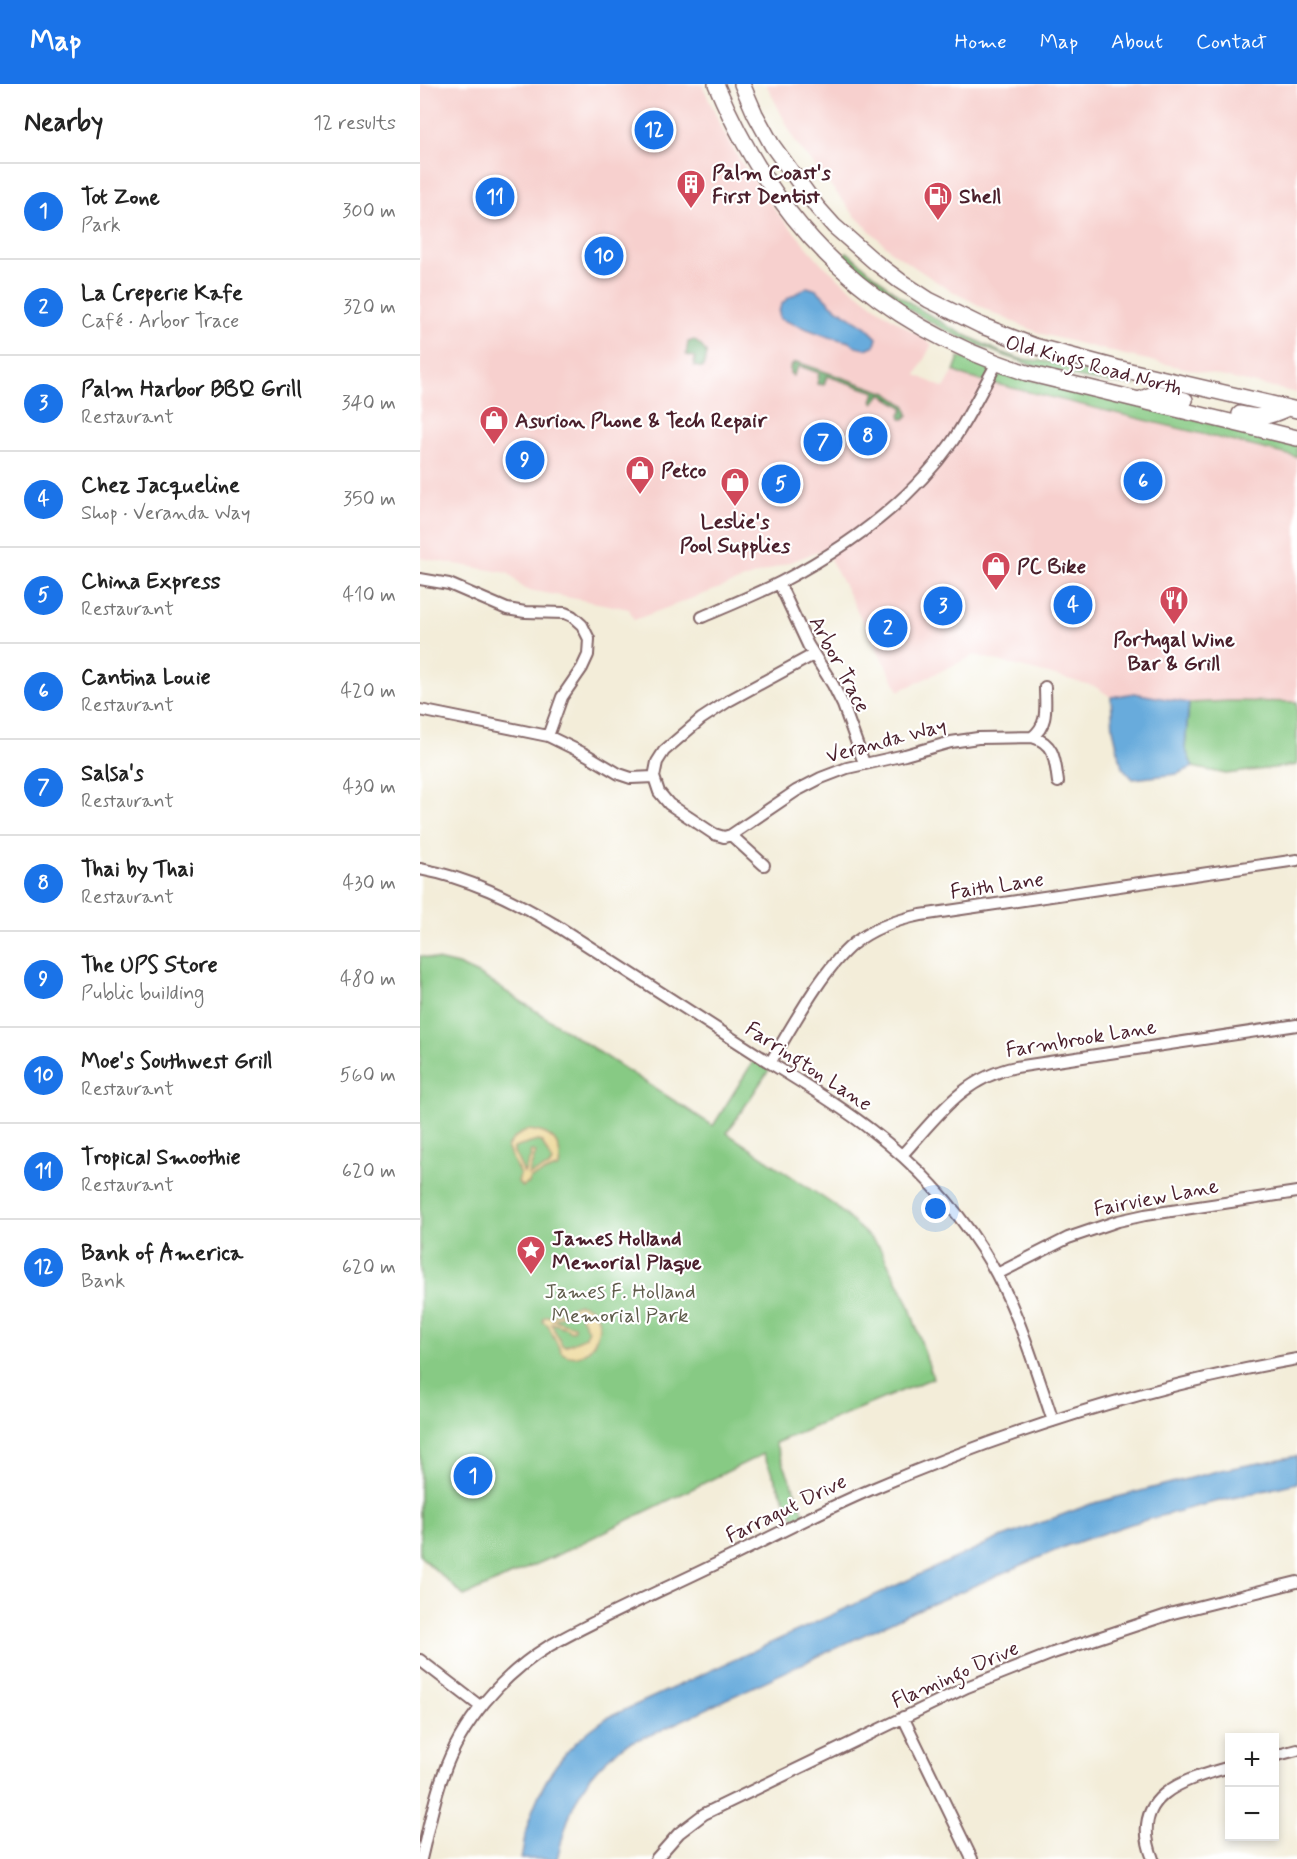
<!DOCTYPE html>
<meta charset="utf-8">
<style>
body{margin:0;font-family:Mynerve,sans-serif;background:#f6f6f6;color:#222}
.controls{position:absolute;right:18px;bottom:18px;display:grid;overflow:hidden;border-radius:0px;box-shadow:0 3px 9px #0003}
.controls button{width:54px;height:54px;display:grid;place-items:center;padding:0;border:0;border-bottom:2px solid #e0e0e0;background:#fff;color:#222;font:30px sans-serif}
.you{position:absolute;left:516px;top:1125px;width:21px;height:21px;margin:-15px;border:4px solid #fff;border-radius:50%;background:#1a73e8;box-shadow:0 0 0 9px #1a73e833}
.badge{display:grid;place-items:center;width:39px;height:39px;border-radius:50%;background:#1a73e8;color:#fff;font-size:20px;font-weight:700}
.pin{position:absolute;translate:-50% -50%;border:3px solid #fff;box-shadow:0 2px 6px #0006}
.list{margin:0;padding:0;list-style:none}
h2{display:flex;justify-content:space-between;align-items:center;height:78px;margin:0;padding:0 24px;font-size:26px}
h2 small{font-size:20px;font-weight:400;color:#767676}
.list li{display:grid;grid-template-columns:39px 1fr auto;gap:18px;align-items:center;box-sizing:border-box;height:96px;padding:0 24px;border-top:2px solid #e0e0e0}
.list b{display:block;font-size:22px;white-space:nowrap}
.list p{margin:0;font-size:20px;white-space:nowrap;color:#767676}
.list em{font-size:20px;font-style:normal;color:#767676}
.map{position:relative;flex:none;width:877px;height:1775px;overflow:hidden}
header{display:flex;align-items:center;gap:36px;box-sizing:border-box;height:84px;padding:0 30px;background:#1a73e8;color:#fff}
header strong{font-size:28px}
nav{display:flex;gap:33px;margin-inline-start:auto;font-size:21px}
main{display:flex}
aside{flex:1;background:#fff}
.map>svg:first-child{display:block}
</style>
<header>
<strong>Map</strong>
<nav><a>Home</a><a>Map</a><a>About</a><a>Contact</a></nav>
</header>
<main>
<aside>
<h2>Nearby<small>12 results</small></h2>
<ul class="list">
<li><span class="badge">1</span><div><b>Tot Zone</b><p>Park</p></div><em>300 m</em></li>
<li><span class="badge">2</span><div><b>La Creperie Kafe</b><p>Café · Arbor Trace</p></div><em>320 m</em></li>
<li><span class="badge">3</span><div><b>Palm Harbor BBQ Grill</b><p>Restaurant</p></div><em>340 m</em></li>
<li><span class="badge">4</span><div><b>Chez Jacqueline</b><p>Shop · Veranda Way</p></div><em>350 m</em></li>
<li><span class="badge">5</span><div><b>China Express</b><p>Restaurant</p></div><em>410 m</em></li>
<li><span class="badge">6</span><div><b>Cantina Louie</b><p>Restaurant</p></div><em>420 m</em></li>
<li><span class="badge">7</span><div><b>Salsa's</b><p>Restaurant</p></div><em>430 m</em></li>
<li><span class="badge">8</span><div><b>Thai by Thai</b><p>Restaurant</p></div><em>430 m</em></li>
<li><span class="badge">9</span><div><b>The UPS Store</b><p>Public building</p></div><em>480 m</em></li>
<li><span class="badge">10</span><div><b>Moe's Southwest Grill</b><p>Restaurant</p></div><em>560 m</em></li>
<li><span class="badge">11</span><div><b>Tropical Smoothie</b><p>Restaurant</p></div><em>620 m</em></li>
<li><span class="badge">12</span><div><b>Bank of America</b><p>Bank</p></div><em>620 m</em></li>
</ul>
</aside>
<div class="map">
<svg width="877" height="1775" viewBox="0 0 877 1775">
<rect width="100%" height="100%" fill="#fff"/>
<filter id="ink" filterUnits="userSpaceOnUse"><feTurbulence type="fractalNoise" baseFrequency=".0167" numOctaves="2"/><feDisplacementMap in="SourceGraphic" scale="12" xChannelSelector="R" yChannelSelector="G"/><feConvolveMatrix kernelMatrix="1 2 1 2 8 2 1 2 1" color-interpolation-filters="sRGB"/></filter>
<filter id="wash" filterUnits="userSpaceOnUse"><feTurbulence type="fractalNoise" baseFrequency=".008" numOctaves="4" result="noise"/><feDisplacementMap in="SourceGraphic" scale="24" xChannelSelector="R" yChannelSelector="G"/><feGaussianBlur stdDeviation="1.35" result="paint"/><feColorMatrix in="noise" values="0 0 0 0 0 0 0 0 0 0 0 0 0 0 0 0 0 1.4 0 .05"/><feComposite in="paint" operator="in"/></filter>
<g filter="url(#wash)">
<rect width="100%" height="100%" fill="#f3edd9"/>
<path fill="#f7d0ce" d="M0,0H282L304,49L321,78L355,126L402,180L424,199L458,225L512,260L496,291L524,304L534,287L547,293L877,373V618L810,617L769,619L714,609L691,613L674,602L555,571L479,607L405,465L214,536L209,525L104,505L88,489L0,474Z
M346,0H877V309L705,271L622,250L575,230L523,202L472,168L436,133L376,59Z"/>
<path fill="#87ca84" stroke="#687458" stroke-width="1.5" d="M427,168L473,207L496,223L531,244L578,267L601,275L628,278L717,301C625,298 483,241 423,171Z
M539,273L604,294L877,360V373L547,293L534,287Z
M810,617L877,618V681L806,690L773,683L765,664L769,619Z
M0,872L38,881L62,892L293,1042L334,976L349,986L307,1049L414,1121L459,1162L488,1218L513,1294L355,1359L385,1432L375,1437L343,1370L133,1473L44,1512L0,1472Z"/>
<path fill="#6dae72" stroke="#5c664e" stroke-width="1.5" d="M274,256C286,265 291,270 282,284L274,282L275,273L266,271L268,258Z
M374,279H380L467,309L486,322L488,331L484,335H481L480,331L484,324L461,310L454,319L452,317L455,308L407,292L404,301L397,300L399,289L379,282L373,292L370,289V284Z"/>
<path fill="#eeda9e" stroke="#9c7c64" stroke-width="1.5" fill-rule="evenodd" d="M109,1046C132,1048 143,1059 139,1083L110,1094L109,1099L102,1103L98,1098L100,1091L87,1063C93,1053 99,1050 109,1046ZM117,1057L122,1058L132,1078L129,1083L108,1091L116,1068L111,1067L110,1069L111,1072L104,1089L94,1068V1064Z
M158,1220C199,1223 172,1290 141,1268L128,1241L123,1238V1234L127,1232L131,1233ZM153,1226L158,1227L168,1246L166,1253L145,1262L142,1261L131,1239L147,1244L149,1246L152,1247L154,1245V1242L133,1236Z"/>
<path fill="#68abdc" stroke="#596584" stroke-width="1.5" d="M387,203L397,206L412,221L446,243L457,254L455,261L446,265L436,263L430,258L409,253L360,235C355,216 374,212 387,203Z
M714,609L769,619L765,664L773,683L757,690L713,695L702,683L693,645L691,613Z
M877,1372V1399L778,1422L711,1440L646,1462L486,1531L233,1650C224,1653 215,1656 207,1660C199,1664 192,1671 185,1677C154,1707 147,1735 137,1775H101C104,1764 104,1753 107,1743C121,1695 144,1663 185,1635L575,1456L671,1420L801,1386Z"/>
</g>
<g filter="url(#ink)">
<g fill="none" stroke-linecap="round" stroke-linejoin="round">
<g stroke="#856768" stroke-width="14">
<path id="street" d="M0,495L29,500L87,525L105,528L145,529L152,532L162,541L169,555L168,571L162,584L142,613L128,652
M359,499L388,561L413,601L423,621L444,679
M282,533C308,522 335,511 361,498C426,464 489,419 532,358C549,333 562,305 577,279
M625,603C625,622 629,641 612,653C635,659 635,677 638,698
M0,626L128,652L167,671L199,690L211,694L234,693L239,708L249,720L294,750L304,753L311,751L344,781
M234,693L237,678L244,667L281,635L310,616L393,571
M311,751L376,707L401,694L427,684L485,671L531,658L558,654L612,653
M0,785C49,794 91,815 134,840C199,882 265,924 330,966C370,992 413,1016 451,1046C494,1079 533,1120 562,1165C596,1218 613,1278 633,1337
M350,979C372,943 402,886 433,860C453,844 476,836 501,831L877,776
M482,1071C517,1033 542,994 596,983L877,941
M577,1190L648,1154L698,1137L725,1131L877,1108
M0,1576L61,1623
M483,1633L552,1775
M854,1672L877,1666
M1,1775C8,1747 13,1718 23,1691C41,1638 82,1591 129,1562C184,1531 243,1506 300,1478C350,1454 400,1427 452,1405C588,1347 731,1301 877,1275
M236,1775L259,1749L284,1730L547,1603L633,1569L753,1529L877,1498
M733,1775C708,1712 762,1696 810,1683"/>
</g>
<g stroke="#856768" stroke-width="18">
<path id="secondary" d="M296,0C357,146 456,241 607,289L877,354
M322,0L335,30L352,61L397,123L414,142L455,178L480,197L509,216L560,241L614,262L697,284L877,326
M719,316L736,309L765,316
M820,330C842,335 848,333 868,324"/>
</g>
<use href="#street" stroke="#fff" stroke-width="10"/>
<use href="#secondary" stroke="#fff" stroke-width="15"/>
</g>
</g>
<defs>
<g id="building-pin" transform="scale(1.5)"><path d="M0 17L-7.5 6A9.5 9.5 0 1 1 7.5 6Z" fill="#d1495b" stroke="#fff"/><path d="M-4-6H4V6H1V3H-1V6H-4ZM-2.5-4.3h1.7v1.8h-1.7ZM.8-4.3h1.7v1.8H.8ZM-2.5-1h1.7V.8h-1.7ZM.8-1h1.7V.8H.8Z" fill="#fff"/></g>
<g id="fuel-pin" transform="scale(1.5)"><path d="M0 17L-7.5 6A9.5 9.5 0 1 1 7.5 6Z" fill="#d1495b" stroke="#fff"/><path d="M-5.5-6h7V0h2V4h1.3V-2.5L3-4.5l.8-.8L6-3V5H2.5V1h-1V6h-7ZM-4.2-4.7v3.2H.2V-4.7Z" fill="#fff"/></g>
<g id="shop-pin" transform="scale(1.5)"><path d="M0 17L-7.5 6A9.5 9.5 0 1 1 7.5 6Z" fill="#d1495b" stroke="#fff"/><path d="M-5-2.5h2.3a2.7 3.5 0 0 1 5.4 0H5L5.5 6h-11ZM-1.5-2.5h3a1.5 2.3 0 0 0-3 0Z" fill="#fff"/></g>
<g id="restaurant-pin" transform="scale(1.5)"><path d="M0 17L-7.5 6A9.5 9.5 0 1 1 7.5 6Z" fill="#d1495b" stroke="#fff"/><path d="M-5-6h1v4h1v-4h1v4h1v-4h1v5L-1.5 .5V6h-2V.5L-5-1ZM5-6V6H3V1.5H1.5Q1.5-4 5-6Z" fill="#fff"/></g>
<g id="sight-pin" transform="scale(1.5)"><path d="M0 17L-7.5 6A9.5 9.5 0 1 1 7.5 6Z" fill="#d1495b" stroke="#fff"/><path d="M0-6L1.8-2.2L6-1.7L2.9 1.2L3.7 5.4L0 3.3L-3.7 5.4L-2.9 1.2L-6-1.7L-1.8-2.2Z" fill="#fff"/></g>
</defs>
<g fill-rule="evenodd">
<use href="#building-pin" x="271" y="100"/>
<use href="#fuel-pin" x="518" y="112"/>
<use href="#shop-pin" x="74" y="336"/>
<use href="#shop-pin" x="220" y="386"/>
<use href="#shop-pin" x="315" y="398"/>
<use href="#shop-pin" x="576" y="482"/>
<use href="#restaurant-pin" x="754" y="516"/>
<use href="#sight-pin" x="111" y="1166"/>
</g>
<g text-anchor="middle" stroke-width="4.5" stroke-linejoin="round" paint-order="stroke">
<g font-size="21" font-weight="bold" fill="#4a1f2b" stroke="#fff" text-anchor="start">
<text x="292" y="95">Palm Coast's<tspan x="292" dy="24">First Dentist</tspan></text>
<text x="539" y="119">Shell</text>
<text x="95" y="343">Asurion Phone &amp; Tech Repair</text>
<text x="241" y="393">Petco</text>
<text x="315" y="444" text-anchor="middle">Leslie's<tspan x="315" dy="24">Pool Supplies</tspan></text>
<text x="597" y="489">PC Bike</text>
<text x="754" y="562" text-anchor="middle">Portugal Wine<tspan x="754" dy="24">Bar &amp; Grill</tspan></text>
<text x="132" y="1161">James Holland<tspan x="132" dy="24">Memorial Plaque</tspan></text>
</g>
<g font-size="21" fill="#4a1f2b" stroke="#fff">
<text transform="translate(674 281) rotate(15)" y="7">Old Kings Road North</text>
<text transform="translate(420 580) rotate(62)" y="7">Arbor Trace</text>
<text transform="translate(466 656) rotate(-15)" y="7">Veranda Way</text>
<text transform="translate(577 801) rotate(-8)" y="7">Faith Lane</text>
<text transform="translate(661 954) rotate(-9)" y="7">Farmbrook Lane</text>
<text transform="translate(389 982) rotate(33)" y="7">Farrington Lane</text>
<text transform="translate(736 1113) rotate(-11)" y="7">Fairview Lane</text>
<text transform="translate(366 1424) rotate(-26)" y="7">Farragut Drive</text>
<text transform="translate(535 1590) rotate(-24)" y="7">Flamingo Drive</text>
</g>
<g font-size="21" fill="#5f5b4a" stroke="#fff">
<text x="200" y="1214">James F. Holland<tspan x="200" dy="24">Memorial Park</tspan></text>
</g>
</g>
</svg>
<div class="controls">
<button>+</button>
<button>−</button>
</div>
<div class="you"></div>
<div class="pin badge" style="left:53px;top:1392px">1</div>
<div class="pin badge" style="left:468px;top:544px">2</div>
<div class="pin badge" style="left:523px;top:522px">3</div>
<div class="pin badge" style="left:653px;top:521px">4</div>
<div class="pin badge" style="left:361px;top:400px">5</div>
<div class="pin badge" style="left:723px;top:397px">6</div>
<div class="pin badge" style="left:403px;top:358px">7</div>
<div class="pin badge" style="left:448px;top:352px">8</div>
<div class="pin badge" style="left:105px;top:376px">9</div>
<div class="pin badge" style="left:184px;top:172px">10</div>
<div class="pin badge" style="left:75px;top:113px">11</div>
<div class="pin badge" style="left:234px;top:46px">12</div>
</div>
</main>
